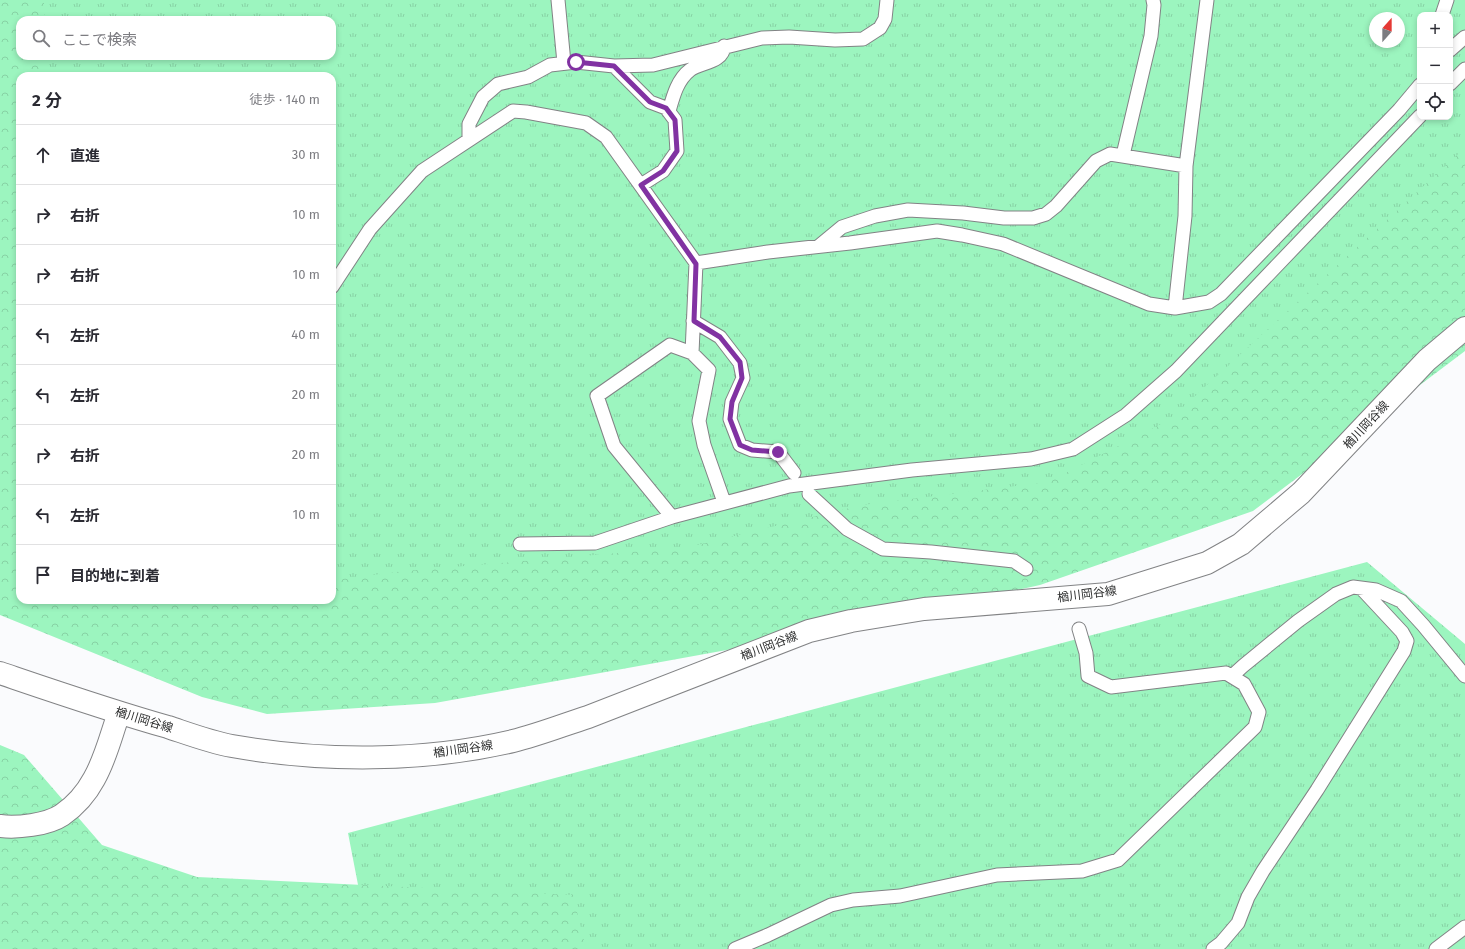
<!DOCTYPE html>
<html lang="ja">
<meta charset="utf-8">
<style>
body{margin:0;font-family:"Fira Sans","Noto Sans JP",sans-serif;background:#f2f2f3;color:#2b2b33}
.controls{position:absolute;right:12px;top:12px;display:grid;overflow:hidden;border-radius:8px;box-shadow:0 2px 6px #0003}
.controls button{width:36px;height:36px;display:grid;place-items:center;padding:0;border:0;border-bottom:1px solid #e1e1e2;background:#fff;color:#2b2b33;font:20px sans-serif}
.compass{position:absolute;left:1369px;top:12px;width:36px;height:36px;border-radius:50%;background:#fff;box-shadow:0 2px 6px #0003;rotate:21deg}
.stop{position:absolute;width:12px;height:12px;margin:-9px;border:3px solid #8132a2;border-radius:50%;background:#fff}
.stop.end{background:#8132a2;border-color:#fff;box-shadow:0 1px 4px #0008}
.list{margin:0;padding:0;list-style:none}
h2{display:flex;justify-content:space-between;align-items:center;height:52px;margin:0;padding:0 16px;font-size:17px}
h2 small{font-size:13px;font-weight:400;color:#7c7c81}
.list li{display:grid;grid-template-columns:26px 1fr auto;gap:12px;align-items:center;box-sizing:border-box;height:60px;padding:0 16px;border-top:1px solid #e1e1e2}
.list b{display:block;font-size:15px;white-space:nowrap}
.list em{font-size:13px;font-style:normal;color:#7c7c81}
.icon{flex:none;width:22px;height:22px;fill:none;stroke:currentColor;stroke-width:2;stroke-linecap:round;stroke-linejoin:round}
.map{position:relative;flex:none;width:1465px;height:949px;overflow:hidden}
.search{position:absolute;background:#fff;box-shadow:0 2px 6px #0003;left:16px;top:16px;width:320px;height:44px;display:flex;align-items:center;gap:10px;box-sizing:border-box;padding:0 14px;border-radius:12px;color:#7c7c81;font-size:15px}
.panel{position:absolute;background:#fff;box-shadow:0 2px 6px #0003;left:16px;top:72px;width:320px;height:532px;border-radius:12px}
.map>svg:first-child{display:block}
</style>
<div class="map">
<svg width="1465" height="949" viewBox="0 0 1465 949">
<defs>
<pattern id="grass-tufts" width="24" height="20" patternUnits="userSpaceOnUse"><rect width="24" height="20" fill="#9cf5bf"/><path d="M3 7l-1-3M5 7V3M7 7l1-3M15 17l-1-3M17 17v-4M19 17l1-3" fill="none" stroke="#87d2a4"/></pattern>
<pattern id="forest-crowns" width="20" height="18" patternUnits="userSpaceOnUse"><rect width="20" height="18" fill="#9cf5bf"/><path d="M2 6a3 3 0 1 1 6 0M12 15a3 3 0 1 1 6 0" fill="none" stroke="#87d2a4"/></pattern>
</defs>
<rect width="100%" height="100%" fill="#fafbfd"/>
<path fill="url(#grass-tufts)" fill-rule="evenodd" d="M0,0H1465V213L1134,491L332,600V76H20L0,555ZM1420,15H1450V117H1420ZM1375,18H1399V42H1375ZM20,20H332V56H20Z
M1367,562L1465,644V949H0V864L365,921L348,833Z"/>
<path fill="url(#forest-crowns)" d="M0,0H44V20H20V56H45V76H20V600H332V580L405,571L689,547L862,505L1048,482L1169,420L1465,148V351L1253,511L1040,585L788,639L435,703L267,714L202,697L0,615Z
M0,745L24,755L102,845L197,877L573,895L586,949H0Z"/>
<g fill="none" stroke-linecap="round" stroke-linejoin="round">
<g stroke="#828385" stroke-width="15">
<path id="service" d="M558,0L564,63
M1442,15L1447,0
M1450,50L1465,37
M614,66L653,65L762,38L789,37L835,40L863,39L880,28L885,19L887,0
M1450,84L1465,69
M669,111C673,97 677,80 690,70C701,62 723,63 724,46
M469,140V124L483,97L498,84L528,77L550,65L576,62L614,66L650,102L666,108L675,120L677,151L663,171L641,185
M1123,155L1151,36L1154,5L1153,0
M819,246L842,227L875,216L908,210L963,213L1004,218H1033L1046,214L1056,206L1096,161L1110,154L1186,166
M696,263L768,252L850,243L937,231L962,235L1003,244L1149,304L1175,308L1209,302L1221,294L1399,110L1420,85
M332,287L370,229L422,171L513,111L526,112L586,123L606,137L696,263L692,353
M1175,308L1185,216L1186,166L1207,0
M693,321L720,337L740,363L743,378L732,402L730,419L740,445L752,450L778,452L794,473
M809,494L847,529L883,549L931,552L1014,561L1026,569
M672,517L614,446L597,396L670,345L692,353L709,370L699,421L704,445L724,502
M520,544L595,543L672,517L789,486L912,470L1031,459L1073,449L1126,415L1176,371L1420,116
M1232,676L1243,666L1298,621L1336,594L1353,587L1376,590L1401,601L1423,625L1465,676
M735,949L768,935L831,905L853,900L900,896L997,875L1082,871L1118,860L1255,727L1259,712L1244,684L1226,673L1111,687L1088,676L1086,653L1079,629
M1213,949L1221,943L1238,923L1248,897L1263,871L1317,790L1404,651L1407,641L1402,632L1361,588
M1436,949L1465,927"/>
</g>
<g stroke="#828385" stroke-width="24">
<path id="tertiary" d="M0,826C17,828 47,825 62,815C75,806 87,792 94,779C106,758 111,735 119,713"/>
</g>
<g stroke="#828385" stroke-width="24">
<path id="secondary" d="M0,673C56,692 111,711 168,727C189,734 210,742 232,746C322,762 423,762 513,741C538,735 563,725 588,717L809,631L851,621L924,609L1108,594L1207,563L1241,544L1301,493L1427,360L1465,328"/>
</g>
<use href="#service" stroke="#fff" stroke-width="13"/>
<use href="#tertiary" stroke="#fff" stroke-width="22"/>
<use href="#secondary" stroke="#fff" stroke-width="22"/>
</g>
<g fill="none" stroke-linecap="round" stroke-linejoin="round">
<path stroke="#8132a2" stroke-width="5" d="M576,62L614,66L650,102L666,108L675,120L677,151L663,171L641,185L696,264L694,321L720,337L740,362L742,378L732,402L730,419L740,445L752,450L778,452"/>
</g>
<g text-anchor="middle" stroke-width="3" stroke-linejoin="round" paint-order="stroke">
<g font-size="12" fill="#2e2f2f" stroke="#fff">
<text transform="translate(1366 425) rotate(-47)" y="4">楢川岡谷線</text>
<text transform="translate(1087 594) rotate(-7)" y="4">楢川岡谷線</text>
<text transform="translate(769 646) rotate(-21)" y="4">楢川岡谷線</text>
<text transform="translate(144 720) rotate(17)" y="4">楢川岡谷線</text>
<text transform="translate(463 749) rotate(-8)" y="4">楢川岡谷線</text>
</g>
</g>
</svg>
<div class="controls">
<button>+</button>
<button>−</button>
<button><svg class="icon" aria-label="locate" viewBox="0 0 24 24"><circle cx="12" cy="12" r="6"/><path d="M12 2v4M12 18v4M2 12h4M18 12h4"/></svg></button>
</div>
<svg class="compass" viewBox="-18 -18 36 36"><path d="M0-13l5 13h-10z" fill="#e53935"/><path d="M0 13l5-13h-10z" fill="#7c7c81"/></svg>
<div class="stop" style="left:576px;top:62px"></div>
<div class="stop end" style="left:778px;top:452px"></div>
<div class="search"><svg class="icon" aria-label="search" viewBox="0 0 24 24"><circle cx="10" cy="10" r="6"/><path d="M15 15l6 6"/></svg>ここで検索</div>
<section class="panel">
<h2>2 分<small>徒歩 · 140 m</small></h2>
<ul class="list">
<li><svg class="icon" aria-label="ahead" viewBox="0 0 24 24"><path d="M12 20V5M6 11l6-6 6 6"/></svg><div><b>直進</b></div><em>30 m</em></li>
<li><svg class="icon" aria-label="right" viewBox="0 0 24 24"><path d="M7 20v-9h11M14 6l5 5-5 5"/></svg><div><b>右折</b></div><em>10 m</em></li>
<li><svg class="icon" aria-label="right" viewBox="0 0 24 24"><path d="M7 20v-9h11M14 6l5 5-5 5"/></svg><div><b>右折</b></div><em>10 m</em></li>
<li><svg class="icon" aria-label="left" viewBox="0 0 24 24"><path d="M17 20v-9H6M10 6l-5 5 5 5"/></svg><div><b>左折</b></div><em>40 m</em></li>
<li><svg class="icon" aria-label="left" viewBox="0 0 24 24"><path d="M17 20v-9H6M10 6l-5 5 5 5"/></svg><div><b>左折</b></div><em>20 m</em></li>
<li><svg class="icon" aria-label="right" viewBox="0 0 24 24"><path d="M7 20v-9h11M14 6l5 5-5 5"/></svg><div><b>右折</b></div><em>20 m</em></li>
<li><svg class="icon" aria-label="left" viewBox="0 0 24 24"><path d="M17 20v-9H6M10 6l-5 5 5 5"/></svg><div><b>左折</b></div><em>10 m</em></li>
<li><svg class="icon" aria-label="arrive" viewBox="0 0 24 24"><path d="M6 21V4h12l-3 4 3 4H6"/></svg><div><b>目的地に到着</b></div></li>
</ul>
</section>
</div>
